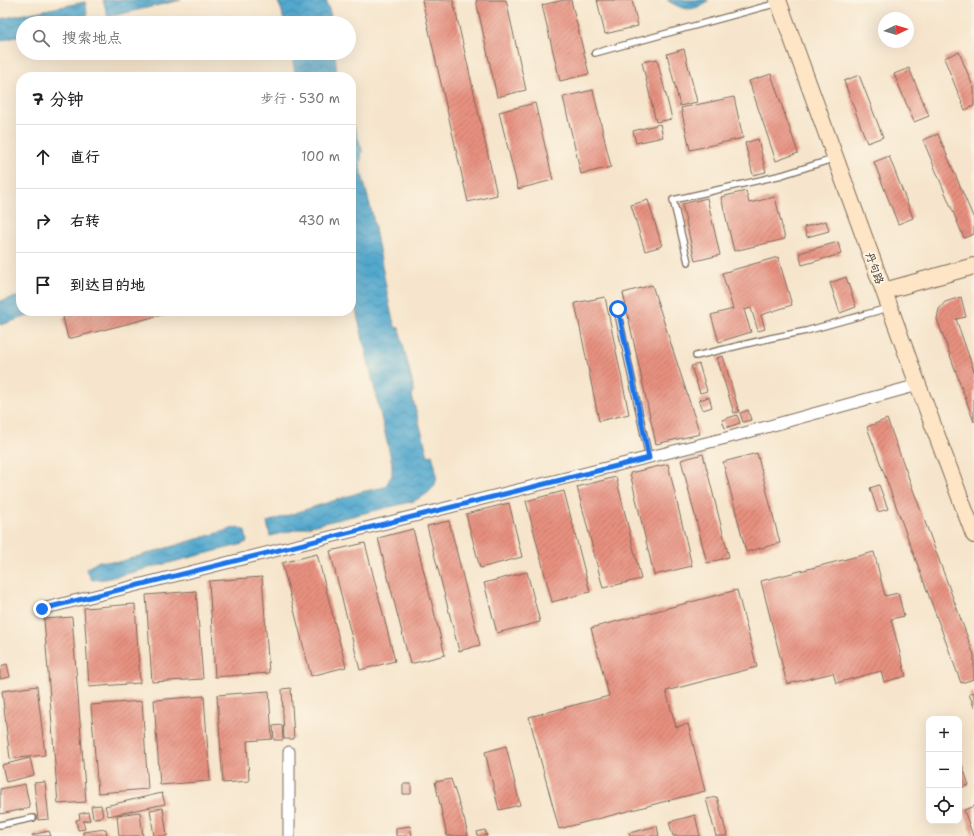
<!DOCTYPE html>
<html lang="zh">
<meta charset="utf-8">
<style>
body{margin:0;font-family:"Shantell Sans","LXGW WenKai TC",sans-serif;background:#f6f6f6;color:#202124}
.controls{position:absolute;right:12px;bottom:12px;display:grid;overflow:hidden;border-radius:8px;box-shadow:0 4px 16px #0002}
.controls button{width:36px;height:36px;display:grid;place-items:center;padding:0;border:0;border-bottom:1px solid #e0e0e0;background:#fff;color:#202124;font:20px sans-serif}
.compass{position:absolute;left:878px;top:12px;width:36px;height:36px;border-radius:50%;background:#fff;box-shadow:0 4px 16px #0002;rotate:86deg}
.stop{position:absolute;width:12px;height:12px;margin:-9px;border:3px solid #1a73e8;border-radius:50%;background:#fff}
.stop.end{background:#1a73e8;border-color:#fff;box-shadow:0 1px 4px #0008}
.list{margin:0;padding:0;list-style:none}
h2{display:flex;justify-content:space-between;align-items:center;height:52px;margin:0;padding:0 16px;font-size:17px}
h2 small{font-size:13px;font-weight:400;color:#757577}
.list li{display:grid;grid-template-columns:26px 1fr auto;gap:12px;align-items:center;box-sizing:border-box;height:64px;padding:0 16px;border-top:1px solid #e0e0e0}
.list b{display:block;font-size:15px;white-space:nowrap}
.list em{font-size:13px;font-style:normal;color:#757577}
.icon{flex:none;width:22px;height:22px;fill:none;stroke:currentColor;stroke-width:2;stroke-linecap:round;stroke-linejoin:round}
.map{position:relative;flex:none;width:974px;height:836px;overflow:hidden}
.search{position:absolute;background:#fff;box-shadow:0 4px 16px #0002;left:16px;top:16px;width:340px;height:44px;display:flex;align-items:center;gap:10px;box-sizing:border-box;padding:0 14px;border-radius:22px;color:#757577;font-size:15px}
.panel{position:absolute;background:#fff;box-shadow:0 4px 16px #0002;left:16px;top:72px;width:340px;height:244px;border-radius:16px}
.map>svg:first-child{display:block}
</style>
<div class="map">
<svg width="974" height="836" viewBox="0 0 974 836">
<defs>
<pattern id="water-waves" width="16" height="10" patternUnits="userSpaceOnUse"><rect width="16" height="10" fill="#52a8ce"/><path d="M0 5q4-4 8 0t8 0" fill="none" stroke="#4589a7"/></pattern>
<pattern id="building-hatch" width="6" height="6" patternUnits="userSpaceOnUse"><rect width="6" height="6" fill="#e79080"/><path d="M-1 1l2-2M0 6l6-6M5 7l2-2" fill="none" stroke="#bc7668"/></pattern>
</defs>
<rect width="100%" height="100%" fill="#fcf5e5"/>
<filter id="ink" filterUnits="userSpaceOnUse"><feTurbulence type="fractalNoise" baseFrequency=".025" numOctaves="2"/><feDisplacementMap in="SourceGraphic" scale="8" xChannelSelector="R" yChannelSelector="G"/><feConvolveMatrix kernelMatrix="1 2 1 2 8 2 1 2 1" color-interpolation-filters="sRGB"/></filter>
<filter id="wash" filterUnits="userSpaceOnUse"><feTurbulence type="fractalNoise" baseFrequency=".012" numOctaves="4" result="noise"/><feDisplacementMap in="SourceGraphic" scale="16" xChannelSelector="R" yChannelSelector="G"/><feGaussianBlur stdDeviation="0.9" result="paint"/><feColorMatrix in="noise" values="0 0 0 0 0 0 0 0 0 0 0 0 0 0 0 0 0 1.4 0 .05"/><feComposite in="paint" operator="in"/></filter>
<g filter="url(#wash)">
<rect width="100%" height="100%" fill="#f6e5cc"/>
<path fill="url(#water-waves)" stroke="#466976" d="M103,0H181L108,17Z
M277,0H326L333,23H284L282,11Z
M667,0H708V1C691,13 683,10 667,0Z
M85,2L88,19L72,23H23V35L0,41V19Z
M291,53H335L337,77H296Z
M351,118L362,150L360,168L372,213L391,313L395,327L399,328L414,390L412,396L428,456L432,455C435,466 441,482 430,491C426,495 419,498 414,501L270,536L267,522L361,492L385,487L392,475V463L351,289Z
M21,296V311H48L41,312L0,325V301Z
M238,527L245,530L247,542L239,545L106,579L92,580L86,569L99,561L119,562Z"/>
<g id="blocks">
<path fill="url(#building-hatch)" d="M422,0H453L497,195L468,202Z
M476,0H506L526,90L497,97Z
M564,0H571L589,74L560,81L542,5Z
M597,0H632L638,26L605,34Z
M684,49L697,102L680,106L667,54Z
M959,52L974,89V106L965,110L944,58Z
M657,59L672,119L656,122L642,62Z
M909,68L929,116L914,122L894,74Z
M771,74L798,153L776,161L749,81Z
M859,75L883,137L867,143L844,81Z
M593,90L611,167L581,174L563,97Z
M734,97L743,138L690,150L681,108Z
M535,103L553,180L518,189L499,112Z
M660,124L663,137L636,143L633,131Z
M938,134L974,219V234L964,238L923,140Z
M758,139L766,172L753,175L745,143Z
M889,156L913,218L898,224L874,162Z
M746,191L749,203L775,197L785,239L734,251L721,197Z
M707,198L720,255L695,261L682,204Z
M648,200L662,246L645,251L631,205Z
M826,221L829,231L807,237L804,227Z
M838,242L841,254L802,265L799,253Z
M778,257L792,305L761,315L765,329L758,331L751,308L744,310L751,332L719,342L711,315L733,309L722,273Z
M846,277L856,307L840,313L830,283Z
M652,285L700,434L656,444L623,293Z
M605,297L629,414L599,421L575,303Z
M961,297L966,317L956,319L974,371V422L937,319L939,309L945,302Z
M84,311H173V312L68,339L63,317Z
M723,356L739,412L734,413L717,358Z
M699,364L707,391L700,393L691,366Z
M709,397L712,407L703,410L699,400Z
M748,410L751,420L743,422L740,413Z
M737,415L740,423L725,428L722,420Z
M887,419L974,655V679L961,683L867,427Z
M757,453L780,543L746,552L723,462Z
M703,454L729,557L707,563L681,460Z
M668,464L692,566L654,575L630,473Z
M616,477L641,579L603,588L577,487Z
M879,485L888,509L878,512L870,488Z
M564,491L590,592L552,602L526,501Z
M509,503L522,557L480,568L466,514Z
M449,521L480,645L459,651L427,526Z
M413,529L445,655L410,664L378,538Z
M365,543L395,661L360,670L330,551Z
M874,552L885,596L898,593L904,616L891,619L906,676L884,682L881,671L836,683L833,673L787,684L761,581Z
M317,554L346,667L311,676L282,563Z
M527,572L540,622L497,633L484,583Z
M262,577L269,673L215,677L209,581Z
M737,590L757,667L666,691L676,727L688,724L705,791L559,829L529,717L609,696L591,628Z
M196,591L203,679L152,682L146,595Z
M135,604L140,683L89,687L84,608Z
M72,617L86,802L58,804L44,619Z
M7,664L10,677L0,679V666Z
M37,686L45,755L10,759L2,691Z
M291,688L294,739H284L282,689Z
M269,691L272,739L247,741L249,781L223,783L217,695Z
M974,692V707L969,694Z
M204,696L210,781L160,785L154,700Z
M142,701L148,789L98,793L91,705Z
M282,725L283,740H274L273,726Z
M506,746L520,805L499,810L485,752Z
M959,756L969,785L959,788Z
M30,758L34,775L6,782L2,765Z
M451,779L465,822L468,836H447L435,782Z
M45,782L49,819L38,820L34,783Z
M25,784L30,808L0,814V789Z
M403,784H411V794H403Z
M162,793L165,804L108,816L105,806Z
M717,797L727,836H716L706,799Z
M101,805L103,817L93,818L91,806Z
M974,806V836H973L964,810Z
M163,808L167,836H154L150,810Z
M88,812L90,820L83,821L85,829L78,830L76,820L80,819L79,814Z
M140,812L143,836H119L117,815Z
M695,815L700,836H673L669,822Z
M410,826L412,836H396V828Z
M657,826L659,836H630L629,833Z
M106,829L107,836H83V832Z
M485,830L487,836H478L477,832Z
M49,831L51,836H32V835Z"/>
</g>
</g>
<g filter="url(#ink)">
<use href="#blocks" fill-opacity="0" stroke="#7c6b5b" stroke-width="1"/>
<g fill="none" stroke-linecap="round" stroke-linejoin="round">
<g stroke="#7c6b5b" stroke-width="8">
<path id="lane" d="M595,53L778,3
M688,262L673,200L782,175L833,159
M617,309L649,458
M696,356L771,338L806,331L888,308
M0,825L33,818"/>
</g>
<g stroke="#7c6b5b" stroke-width="13">
<path id="street" d="M42,609L730,437L918,385
M289,752V836"/>
</g>
<g stroke="#7c6b5b" stroke-width="18">
<path id="secondary" d="M778,0L918,385L974,535
M884,291L974,266"/>
</g>
<use href="#lane" stroke="#fff" stroke-width="5.5"/>
<use href="#street" stroke="#fff" stroke-width="11"/>
<use href="#secondary" stroke="#fde5c5" stroke-width="16"/>
</g>
</g>
<g fill="none" stroke-linecap="round" stroke-linejoin="round" filter="url(#ink)">
<path stroke="#1a73e8" stroke-width="5" d="M42,609L649,458L618,309"/>
</g>
<g text-anchor="middle" stroke-width="4" stroke-linejoin="round" paint-order="stroke">
<g font-size="11" fill="#3b2a1e" stroke="#fcf5e5">
<text transform="translate(875 268) rotate(70)" y="4">丹句路</text>
</g>
</g>
</svg>
<div class="controls">
<button>+</button>
<button>−</button>
<button><svg class="icon" aria-label="locate" viewBox="0 0 24 24"><circle cx="12" cy="12" r="6"/><path d="M12 2v4M12 18v4M2 12h4M18 12h4"/></svg></button>
</div>
<svg class="compass" viewBox="-18 -18 36 36"><path d="M0-13l5 13h-10z" fill="#e53935"/><path d="M0 13l5-13h-10z" fill="#757577"/></svg>
<div class="stop" style="left:618px;top:309px"></div>
<div class="stop end" style="left:42px;top:609px"></div>
<div class="search"><svg class="icon" aria-label="search" viewBox="0 0 24 24"><circle cx="10" cy="10" r="6"/><path d="M15 15l6 6"/></svg>搜索地点</div>
<section class="panel">
<h2>7 分钟<small>步行 · 530 m</small></h2>
<ul class="list">
<li><svg class="icon" aria-label="ahead" viewBox="0 0 24 24"><path d="M12 20V5M6 11l6-6 6 6"/></svg><div><b>直行</b></div><em>100 m</em></li>
<li><svg class="icon" aria-label="right" viewBox="0 0 24 24"><path d="M7 20v-9h11M14 6l5 5-5 5"/></svg><div><b>右转</b></div><em>430 m</em></li>
<li><svg class="icon" aria-label="arrive" viewBox="0 0 24 24"><path d="M6 21V4h12l-3 4 3 4H6"/></svg><div><b>到达目的地</b></div></li>
</ul>
</section>
</div>
